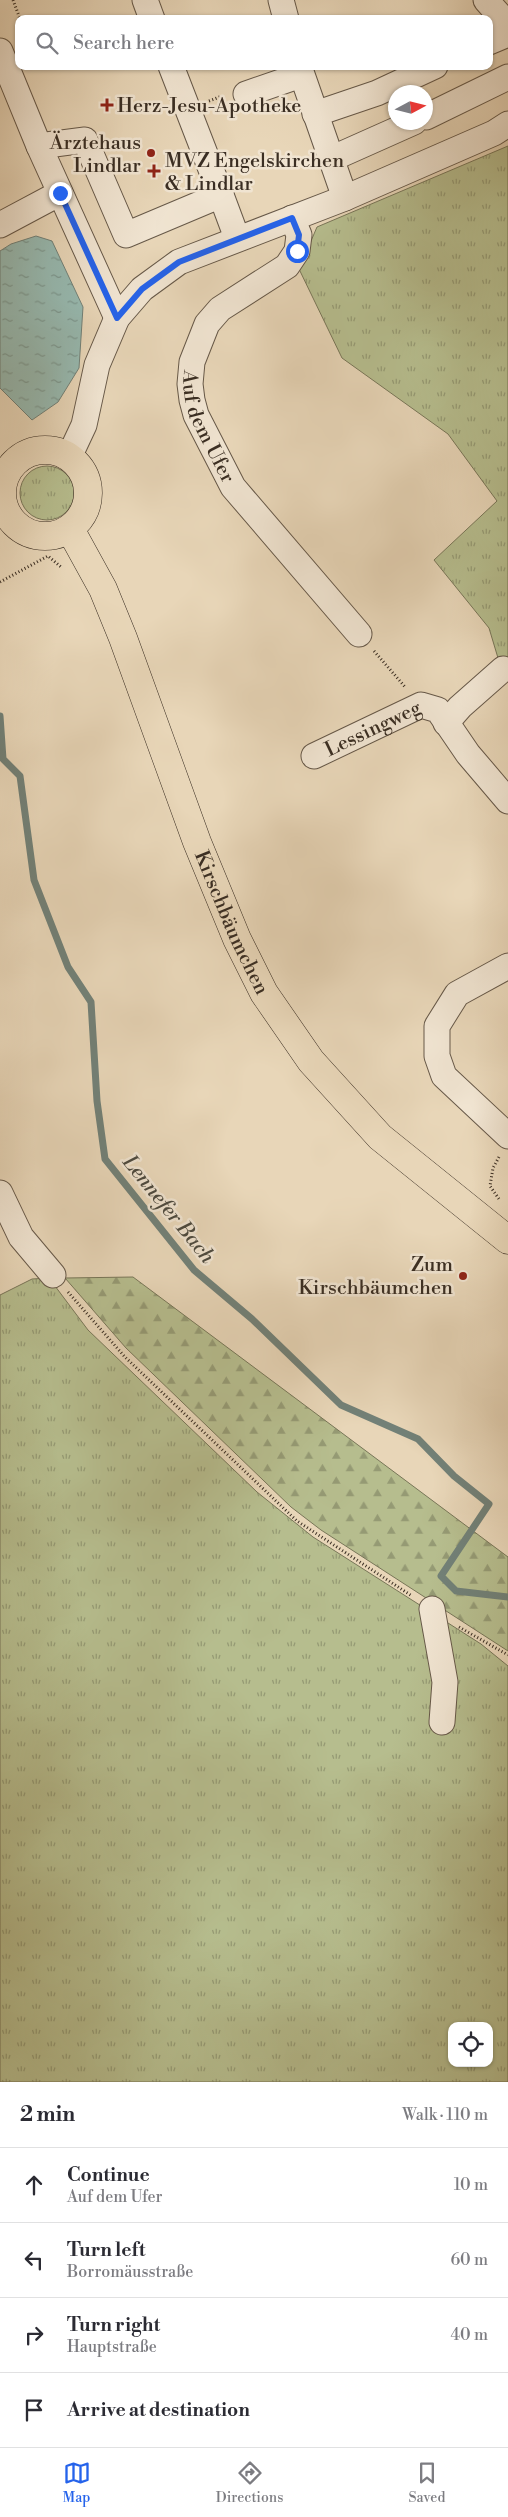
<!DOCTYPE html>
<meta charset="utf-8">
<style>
body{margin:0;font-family:"Libre Bodoni",serif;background:#f7f7f7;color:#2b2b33}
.controls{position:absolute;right:15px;bottom:15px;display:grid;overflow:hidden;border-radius:10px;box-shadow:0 1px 4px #0004}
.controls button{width:45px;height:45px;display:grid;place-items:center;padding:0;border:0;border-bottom:1px solid #e1e1e2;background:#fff;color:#2b2b33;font:25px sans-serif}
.compass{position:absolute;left:388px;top:85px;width:45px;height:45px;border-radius:50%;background:#fff;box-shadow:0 1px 4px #0004;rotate:83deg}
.stop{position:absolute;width:15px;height:15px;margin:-11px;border:4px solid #2563eb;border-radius:50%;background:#fff}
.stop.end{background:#2563eb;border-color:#fff;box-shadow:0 1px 5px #0008}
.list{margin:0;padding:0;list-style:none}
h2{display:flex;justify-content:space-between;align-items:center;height:65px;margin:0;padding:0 20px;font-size:21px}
h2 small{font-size:16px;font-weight:400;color:#7c7c81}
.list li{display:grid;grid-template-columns:32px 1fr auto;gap:15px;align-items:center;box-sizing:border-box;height:75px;padding:0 20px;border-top:1px solid #e1e1e2}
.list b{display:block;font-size:19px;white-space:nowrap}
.list p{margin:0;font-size:16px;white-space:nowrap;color:#7c7c81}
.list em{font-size:16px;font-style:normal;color:#7c7c81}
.icon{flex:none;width:28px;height:28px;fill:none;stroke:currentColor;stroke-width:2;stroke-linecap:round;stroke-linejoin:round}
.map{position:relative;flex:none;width:508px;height:2082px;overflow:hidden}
.search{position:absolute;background:#fff;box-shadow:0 1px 4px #0004;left:15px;right:15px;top:15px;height:55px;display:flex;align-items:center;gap:12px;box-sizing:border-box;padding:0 18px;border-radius:10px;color:#7c7c81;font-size:19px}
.sheet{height:365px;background:#fff}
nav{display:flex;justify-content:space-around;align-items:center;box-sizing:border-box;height:70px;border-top:1px solid #e1e1e2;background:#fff;font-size:14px;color:#7c7c81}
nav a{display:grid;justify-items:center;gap:2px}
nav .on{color:#2563eb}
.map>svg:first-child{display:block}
</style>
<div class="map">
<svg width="508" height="2082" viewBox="0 0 508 2082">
<defs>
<pattern id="grass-tufts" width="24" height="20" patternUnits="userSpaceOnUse" patternTransform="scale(1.25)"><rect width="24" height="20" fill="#b6bd8e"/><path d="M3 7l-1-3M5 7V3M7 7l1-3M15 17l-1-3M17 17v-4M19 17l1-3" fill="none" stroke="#959a74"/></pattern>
<pattern id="forest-firs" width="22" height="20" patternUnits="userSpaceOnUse" patternTransform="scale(1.25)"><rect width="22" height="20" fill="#b6bd8e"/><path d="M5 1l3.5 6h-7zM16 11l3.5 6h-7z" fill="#959a74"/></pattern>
<pattern id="water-ripples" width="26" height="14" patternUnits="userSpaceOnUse" patternTransform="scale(1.25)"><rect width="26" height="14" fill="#97b9b0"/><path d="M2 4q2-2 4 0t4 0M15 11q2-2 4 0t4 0" fill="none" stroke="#7c978f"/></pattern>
</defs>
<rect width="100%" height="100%" fill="#e8d6b8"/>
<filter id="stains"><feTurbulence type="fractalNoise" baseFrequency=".004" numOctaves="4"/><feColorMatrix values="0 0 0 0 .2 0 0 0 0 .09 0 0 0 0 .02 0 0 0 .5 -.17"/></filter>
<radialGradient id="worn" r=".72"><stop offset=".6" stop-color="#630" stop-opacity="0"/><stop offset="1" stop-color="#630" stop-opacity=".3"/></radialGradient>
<path fill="url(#grass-tufts)" stroke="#787658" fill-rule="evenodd" d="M508,146V666L498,658L489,628L434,560L497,501L448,434L342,358L299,269L317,227Z
M20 493a27 27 0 1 1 54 0a27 27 0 1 1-54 0Z
M49,1278L88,1330L257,1492L313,1537L481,1644L508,1666V2082H0V1295L32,1279ZM452,2026H489V2063H452Z"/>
<path fill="url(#forest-firs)" stroke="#787658" d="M133,1277L508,1557V1651L321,1530L291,1507L126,1348L65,1278Z"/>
<path fill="url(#water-ripples)" stroke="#728178" d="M36,236L52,241L83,307L79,368L58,402L32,420L0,388V251L11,244Z"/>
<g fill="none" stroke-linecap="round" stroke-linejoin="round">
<path stroke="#728178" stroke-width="7" d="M0,716L3,759L20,776L34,880L68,967L91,1002L97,1101L105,1159L194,1270L252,1319L341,1405L418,1439L454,1476L489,1504L441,1576L456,1591L508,1597"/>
<g stroke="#665848" stroke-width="27">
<g id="minor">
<path d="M145,0L152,19"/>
<path d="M281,0L286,19"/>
<path d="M486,0L508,25"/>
<path d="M489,42L508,34"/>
<path d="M0,51L39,146L117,318"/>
<path d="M171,66L221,195"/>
<path d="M299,66L345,198"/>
<path d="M246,94L301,75"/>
<path d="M315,114L377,93L435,66"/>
<path d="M426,117L508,77"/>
<path d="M39,146L85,140L126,235L221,195L237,238"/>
<path d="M331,159L414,122"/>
<path id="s1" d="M292,218L299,235L297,251L287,266L220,309L207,324L192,362L190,384L192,400L196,415L233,487L359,634"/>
<path d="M0,225L60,193"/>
<path d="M69,457L84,425L97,365L117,318L142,289L179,262L345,198L494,133L508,124"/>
<path d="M446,723L460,707L503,669"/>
<path id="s2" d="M314,756L421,705L438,710L468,754L508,801"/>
<path d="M508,966L457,994L437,1026V1056L444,1076L508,1136"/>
<path d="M0,1193L21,1237L53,1275"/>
<path d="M432,1609L445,1682L442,1722"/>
</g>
</g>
<g stroke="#3a2e23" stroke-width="29">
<g id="major">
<circle cx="45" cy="493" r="43"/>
<path id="s3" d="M70,529L103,589L123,638L197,842L237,939L264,993L311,1061L380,1137L508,1240"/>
</g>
</g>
<path stroke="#3a2e23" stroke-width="3" stroke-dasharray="1 2.5" stroke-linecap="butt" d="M13,0L20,19
M209,101L222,96
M0,582L48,556L61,567
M374,651L406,688
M499,1157L493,1168L490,1186L499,1199
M68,1292L125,1357L297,1521L412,1596
M459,1627L508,1655"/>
<use href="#minor" stroke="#f0e4d1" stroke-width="25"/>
<use href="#major" stroke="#e8d6b8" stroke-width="28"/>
</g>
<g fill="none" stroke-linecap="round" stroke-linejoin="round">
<path stroke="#2563eb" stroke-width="6" d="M60,193L117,318L142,289L179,262L292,218L299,235L297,251"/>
</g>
<g fill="#8f2418" stroke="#f0e4d1" stroke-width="2">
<path d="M104.5 97.5h5v5h5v5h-5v5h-5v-5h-5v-5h5z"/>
<circle cx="151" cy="153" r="5"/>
<path d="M151.5 163.5h5v5h5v5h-5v5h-5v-5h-5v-5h5z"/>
<circle cx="463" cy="1276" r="5"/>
</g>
<g text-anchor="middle" stroke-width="5" stroke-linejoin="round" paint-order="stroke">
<g font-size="20" fill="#3a2e23" stroke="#f0e4d1" text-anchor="start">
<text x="117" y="112">Herz-Jesu-Apotheke</text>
<text x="141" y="149" text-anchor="end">Ärztehaus<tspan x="141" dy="23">Lindlar</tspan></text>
<text x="165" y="167">MVZ Engelskirchen<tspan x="165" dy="23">&amp; Lindlar</tspan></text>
<text x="453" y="1271" text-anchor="end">Zum<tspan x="453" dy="23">Kirschbäumchen</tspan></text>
</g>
<g font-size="20" fill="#3a2e23" stroke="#f0e4d1">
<text dy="7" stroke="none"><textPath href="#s1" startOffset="261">Auf dem Ufer</textPath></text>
<text dy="7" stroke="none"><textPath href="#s2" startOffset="65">Lessingweg</textPath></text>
<text dy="7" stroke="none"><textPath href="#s3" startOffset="426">Kirschbäumchen</textPath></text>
</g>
<g font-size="21" font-style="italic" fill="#4d4a3f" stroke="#f0e4d1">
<text transform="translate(169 1209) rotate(51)" y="7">Lennefer Bach</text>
</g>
</g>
<rect width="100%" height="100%" filter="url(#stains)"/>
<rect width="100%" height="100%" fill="url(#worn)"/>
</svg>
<div class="controls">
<button><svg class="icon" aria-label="locate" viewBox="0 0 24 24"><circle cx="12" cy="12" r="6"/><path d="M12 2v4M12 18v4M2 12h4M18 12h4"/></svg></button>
</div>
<svg class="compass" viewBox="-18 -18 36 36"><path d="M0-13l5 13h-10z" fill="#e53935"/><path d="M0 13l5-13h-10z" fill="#7c7c81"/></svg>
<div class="stop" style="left:297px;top:251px"></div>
<div class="stop end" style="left:60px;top:193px"></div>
<div class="search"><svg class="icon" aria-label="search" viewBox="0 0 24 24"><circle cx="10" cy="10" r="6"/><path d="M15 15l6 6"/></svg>Search here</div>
</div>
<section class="sheet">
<h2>2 min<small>Walk · 110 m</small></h2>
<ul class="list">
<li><svg class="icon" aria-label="ahead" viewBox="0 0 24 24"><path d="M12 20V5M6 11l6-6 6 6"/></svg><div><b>Continue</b><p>Auf dem Ufer</p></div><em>10 m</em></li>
<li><svg class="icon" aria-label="left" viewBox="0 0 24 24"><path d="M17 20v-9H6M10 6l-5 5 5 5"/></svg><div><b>Turn left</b><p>Borromäusstraße</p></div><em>60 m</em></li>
<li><svg class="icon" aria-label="right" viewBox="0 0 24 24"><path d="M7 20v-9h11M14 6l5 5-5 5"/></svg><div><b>Turn right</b><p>Hauptstraße</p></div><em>40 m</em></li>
<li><svg class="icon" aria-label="arrive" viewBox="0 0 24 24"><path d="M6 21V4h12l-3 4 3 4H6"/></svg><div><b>Arrive at destination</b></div></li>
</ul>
</section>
<nav>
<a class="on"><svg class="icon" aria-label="map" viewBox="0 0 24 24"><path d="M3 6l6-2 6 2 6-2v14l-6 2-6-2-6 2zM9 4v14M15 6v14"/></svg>Map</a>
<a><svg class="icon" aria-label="directions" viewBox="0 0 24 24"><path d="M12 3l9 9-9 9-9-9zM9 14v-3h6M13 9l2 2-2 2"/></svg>Directions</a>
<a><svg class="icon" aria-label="saved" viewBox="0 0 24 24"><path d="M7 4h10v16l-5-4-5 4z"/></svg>Saved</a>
</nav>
